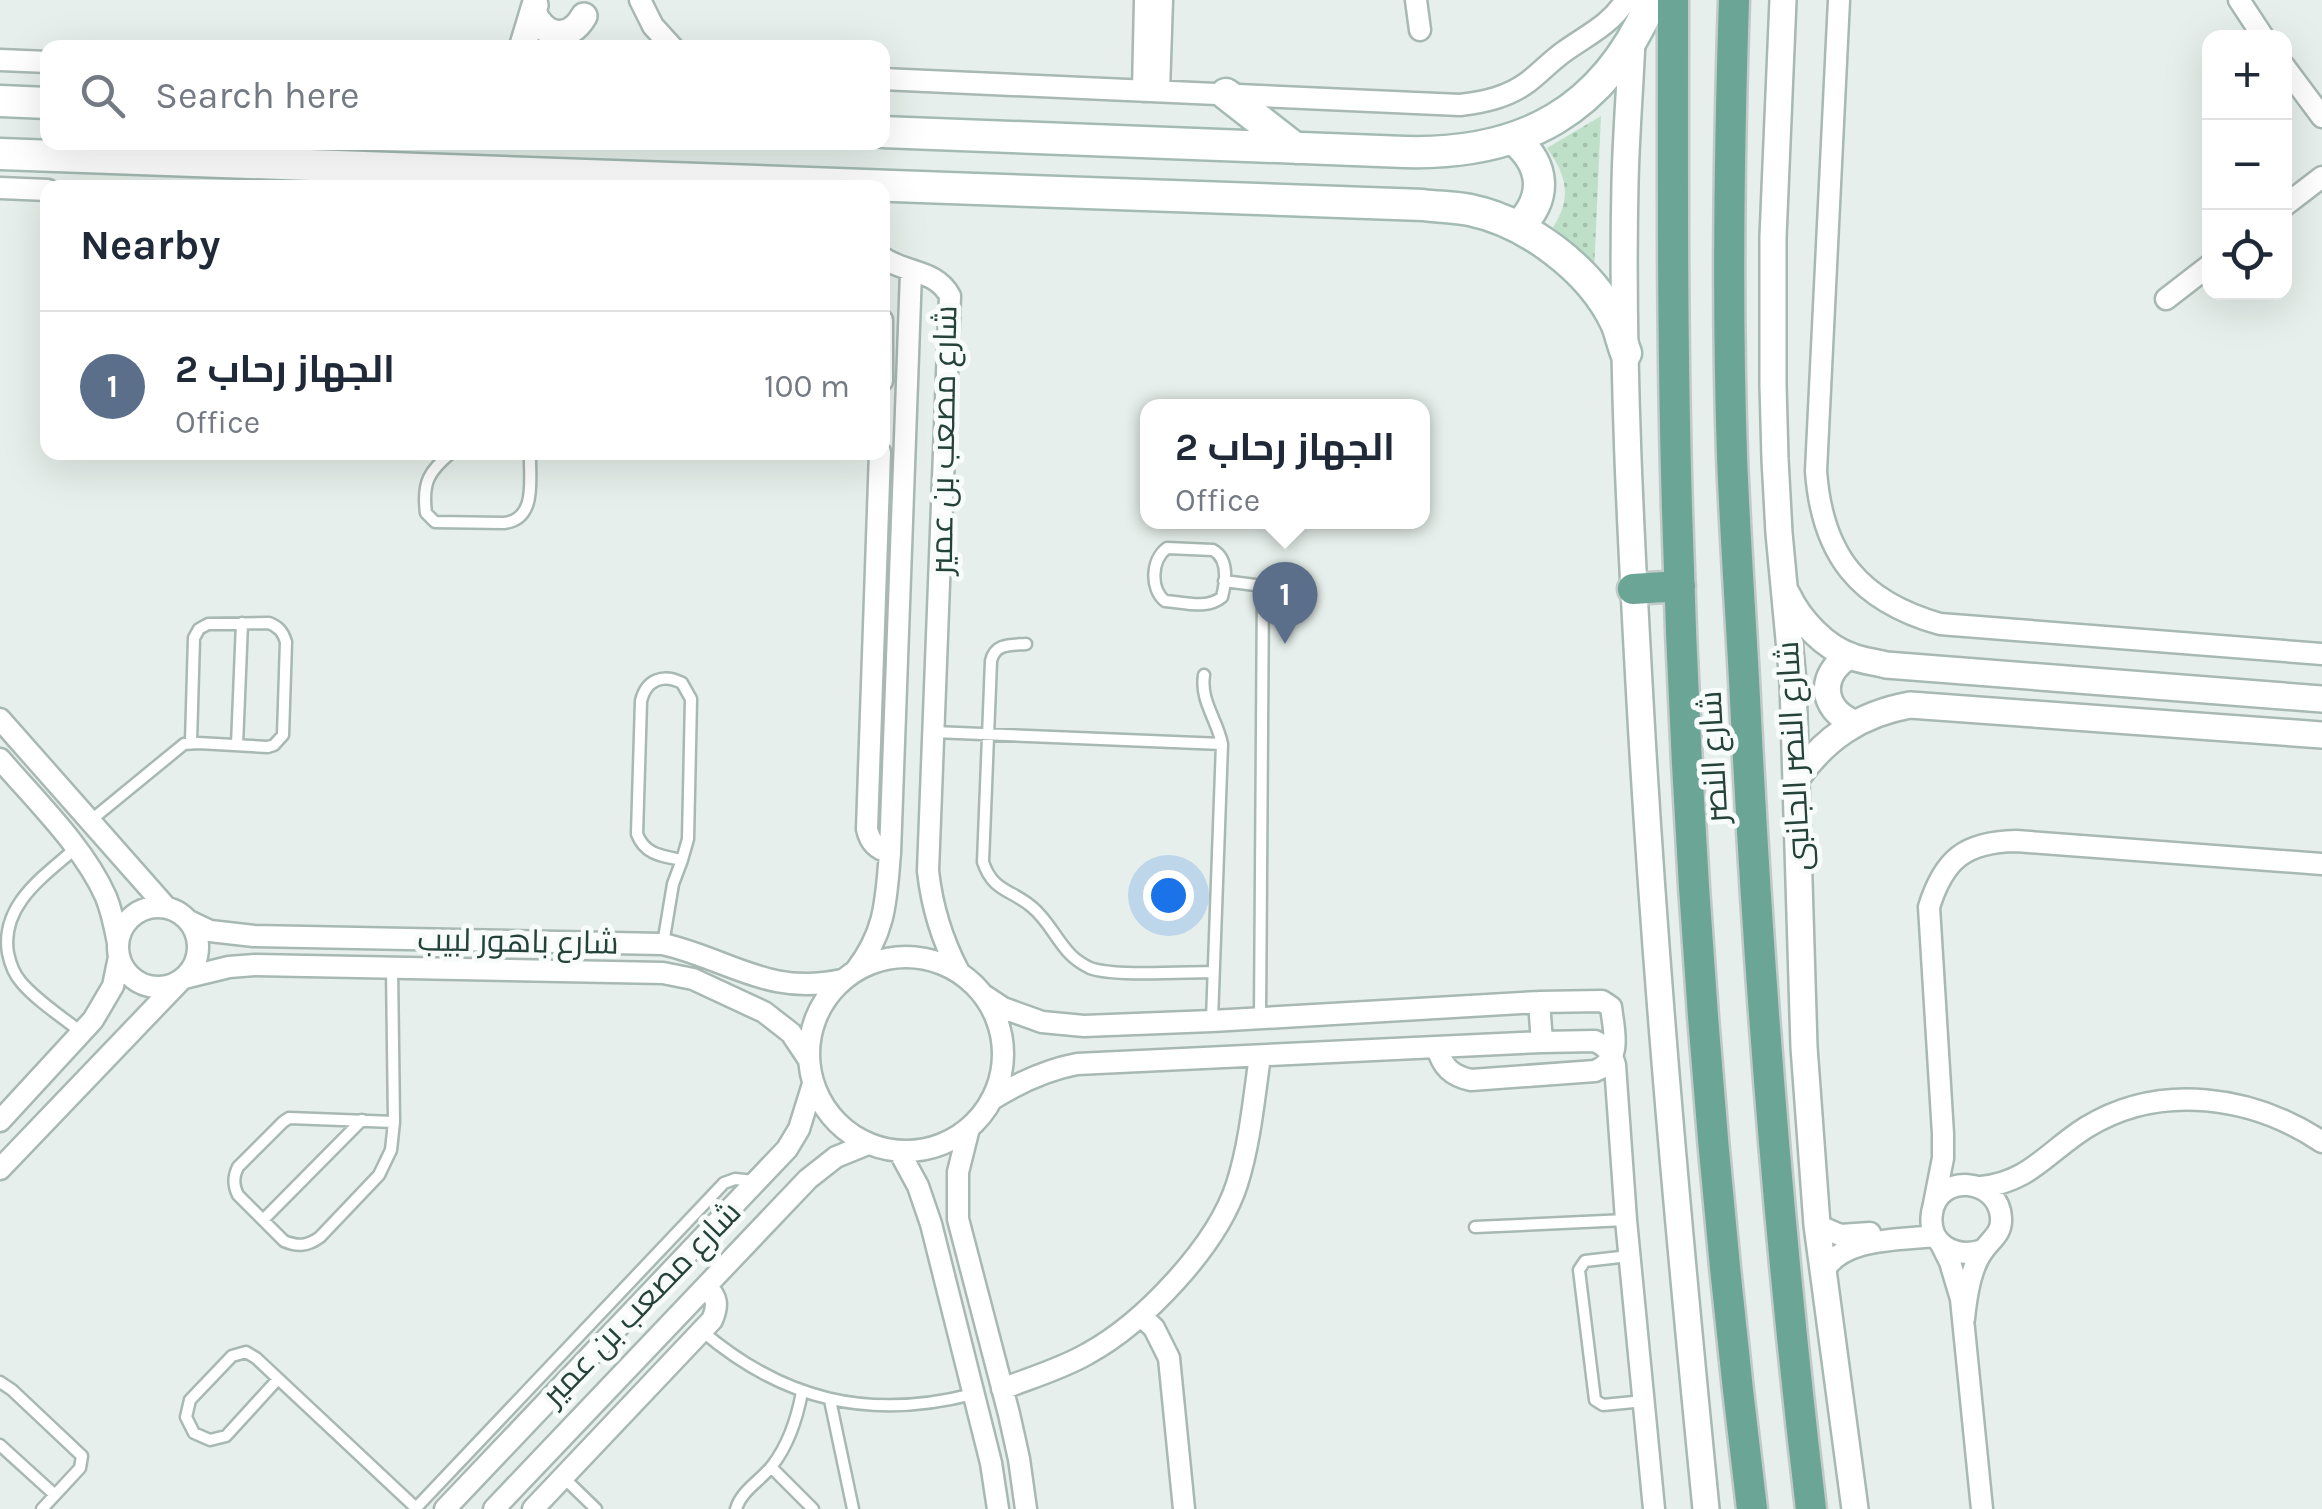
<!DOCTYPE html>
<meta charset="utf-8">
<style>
body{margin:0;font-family:Karla,Cairo,sans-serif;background:#f6f6f7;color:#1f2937}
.controls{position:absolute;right:30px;top:30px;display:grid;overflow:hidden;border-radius:20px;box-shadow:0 10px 40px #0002}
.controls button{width:90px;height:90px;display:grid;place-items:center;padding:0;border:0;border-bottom:2px solid #e0e1e3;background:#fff;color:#1f2937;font:50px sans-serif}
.you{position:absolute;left:1168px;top:895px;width:35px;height:35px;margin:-25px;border:8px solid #fff;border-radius:50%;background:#1a73e8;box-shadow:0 0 0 15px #1a73e833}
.badge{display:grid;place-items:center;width:65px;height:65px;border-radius:50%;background:#0f766e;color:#fff;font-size:32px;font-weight:700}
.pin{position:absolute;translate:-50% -82px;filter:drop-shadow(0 2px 5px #0008)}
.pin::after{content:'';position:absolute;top:52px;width:35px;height:30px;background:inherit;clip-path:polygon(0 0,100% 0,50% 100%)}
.popup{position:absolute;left:1140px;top:399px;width:290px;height:130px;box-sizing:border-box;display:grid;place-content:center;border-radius:20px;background:#fff;filter:drop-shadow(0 2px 8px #0005);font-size:32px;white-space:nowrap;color:#747a83}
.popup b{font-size:38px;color:#1f2937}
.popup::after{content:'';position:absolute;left:50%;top:100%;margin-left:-20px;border:20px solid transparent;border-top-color:#fff}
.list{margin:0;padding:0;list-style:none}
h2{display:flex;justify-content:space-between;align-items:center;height:130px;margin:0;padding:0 40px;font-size:42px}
h2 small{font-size:32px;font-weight:400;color:#747a83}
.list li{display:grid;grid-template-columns:65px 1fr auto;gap:30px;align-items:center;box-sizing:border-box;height:150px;padding:0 40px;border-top:2px solid #e0e1e3}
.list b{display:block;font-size:38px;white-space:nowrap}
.list p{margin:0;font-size:32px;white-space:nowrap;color:#747a83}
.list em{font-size:32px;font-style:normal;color:#747a83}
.icon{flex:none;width:55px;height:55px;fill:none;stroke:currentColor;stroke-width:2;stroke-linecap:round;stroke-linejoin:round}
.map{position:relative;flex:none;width:2322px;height:1509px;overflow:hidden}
.search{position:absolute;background:#fff;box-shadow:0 10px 40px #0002;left:40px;top:40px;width:850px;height:110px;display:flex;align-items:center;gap:25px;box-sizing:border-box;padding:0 35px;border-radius:20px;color:#747a83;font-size:38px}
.panel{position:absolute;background:#fff;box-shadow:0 10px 40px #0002;left:40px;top:180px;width:850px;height:280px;border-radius:20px}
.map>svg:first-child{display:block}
</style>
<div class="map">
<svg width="2322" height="1509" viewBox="0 0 2322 1509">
<defs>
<pattern id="grass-dots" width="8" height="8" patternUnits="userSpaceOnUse" patternTransform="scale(2.5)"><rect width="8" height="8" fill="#bfe0c8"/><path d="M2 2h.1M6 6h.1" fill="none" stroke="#a4c1ad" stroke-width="1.8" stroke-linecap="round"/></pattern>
</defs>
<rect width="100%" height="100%" fill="#e6efeb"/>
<path fill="url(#grass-dots)" d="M1601,116L1594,272L1553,227C1572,198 1567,176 1547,148Z"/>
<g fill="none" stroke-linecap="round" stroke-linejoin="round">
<g stroke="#a8b8b2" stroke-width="15">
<path id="service" d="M452,452C429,471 422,482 426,513L435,522L504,523C538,519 529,478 530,452
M1167,548L1213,550C1229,559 1226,581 1222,597C1207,610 1183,602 1165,601C1150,589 1151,560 1167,548Z
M1224,581L1263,586L1260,1019
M1026,644C1011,645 995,643 991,661L983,862C993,892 1011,889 1032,907C1049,921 1056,940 1071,955C1075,959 1084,965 1090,968C1114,977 1185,972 1213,972
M1204,675C1200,701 1217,719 1222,744L1212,1020
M934,732L1222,744
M237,745L242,623
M90,821L184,744L198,743L268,747L274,745L283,735L286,642C283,632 279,627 269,623L208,624L199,629L194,638L191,742
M76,848C44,876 0,905 8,953C10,963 14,974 21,982C37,1001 61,1016 81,1032
M663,944L673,884L682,860C662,856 645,855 637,834L641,701C646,680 663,673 682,683L691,699L688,839L682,860
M392,968L394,1122L391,1150L379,1175L320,1237C308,1246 298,1247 284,1241L238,1195C233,1185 233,1177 238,1167L283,1122L289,1118L394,1122
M263,1220L362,1120
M1475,1227L1626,1220
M1629,1256L1585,1261L1579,1270L1595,1400L1603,1405L1644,1401
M702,1331C783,1400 869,1421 973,1394
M278,1379L226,1436L210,1440L194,1433L186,1417L190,1400L232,1356L246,1352L256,1358L416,1508
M0,1382L12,1390L82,1456L80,1468L42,1509
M830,1400L853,1509
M0,1445L55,1495
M771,1467L813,1509
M563,1477L596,1509
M415,1509L724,1183L735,1179L755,1181
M736,1509C741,1491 760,1481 772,1466C789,1444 797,1419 802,1392"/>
</g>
<g stroke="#a8b8b2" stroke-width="25">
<path id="minor" d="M640,0L653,26L673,48
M1416,0L1420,30
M1839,0L1816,471C1822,555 1859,601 1940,624L2322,654
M2239,0L2264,38
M0,60L48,62
M2284,66L2322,117
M882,79L1460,105C1485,102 1508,97 1528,82C1541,72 1552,60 1565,51C1589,34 1610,25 1626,0
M1143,91L1145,0
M1159,91L1162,0
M0,188L48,190
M2284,206L2322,177
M882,257C905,274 936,269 950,296L928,871C932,907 942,940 959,972
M2166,299L2210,265
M882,320V381
M880,452L867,829C870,843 877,849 890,853
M0,719L166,907
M0,759C36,801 84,847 106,897C112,912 115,927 118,943
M118 947a40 40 0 1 1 80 0a40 40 0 1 1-80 0Z
M189,921L210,931L254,936L663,944C731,960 768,996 842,980
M809 1054a97 97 0 1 1 194 0a97 97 0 1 1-194 0Z
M856,970C886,931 886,900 890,853L911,272
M184,978L229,967L255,965L663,973L693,979L764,1012L791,1033L809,1060
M985,996L1003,1008L1042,1022L1084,1026L1212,1021L1539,1002L1602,1001L1611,1007C1614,1032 1623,1060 1595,1071L1471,1080C1452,1076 1442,1067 1437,1047
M1539,1002L1542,1042
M991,1100C1018,1083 1045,1070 1077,1064L1542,1042L1595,1041C1606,1046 1612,1053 1615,1065L1626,1220L1654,1509
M0,1121L93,1020L113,986L119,957
M969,1128L958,1172V1219L1009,1414L1019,1459L1026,1509
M899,1151L918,1186L931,1224L991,1463L998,1509
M0,1169L181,980
M1981,1187C2030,1182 2048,1151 2087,1127C2161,1082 2253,1096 2322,1142
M1934,1204L1943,1158V1134L1929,907C1944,859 1965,842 2016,841L2322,864
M1817,1225L1840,1235L1870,1233
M1941,1244L1950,1262L1961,1299L1982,1509
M1823,1272C1842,1237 1900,1240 1935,1236
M1141,1316L1154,1328L1169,1358L1184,1509
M1964,1319C1966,1298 1970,1268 1983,1251C1991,1239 2002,1234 2001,1218C1999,1178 1938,1172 1932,1213C1927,1245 1956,1259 1983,1250
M1002,1389C1030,1378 1061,1369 1087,1354C1144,1323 1217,1246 1237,1184C1250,1143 1254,1098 1260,1056
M445,1509L787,1149L799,1129L813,1084
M494,1509L808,1179L836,1157L868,1144
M533,1509L712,1320C718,1306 718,1297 706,1287"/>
</g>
<g stroke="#a8b8b2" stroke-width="30">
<path id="tertiary" d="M1783,0L1773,237V385L1775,459L1779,533L1793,682L1804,1047L1817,1225L1855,1509
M533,12C545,38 569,42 584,16
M1632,40C1630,88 1626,136 1625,183C1621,362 1631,541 1641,719C1656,983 1680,1246 1706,1509
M522,48L535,5
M1787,594C1799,620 1825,648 1853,657C1863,661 1875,662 1886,665L2322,699
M1849,656C1818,675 1821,709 1854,723
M1796,779C1825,738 1860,714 1910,705L2322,735"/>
</g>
<g stroke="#a4bbb3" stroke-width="35">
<path id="secondary" d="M1226,94L1295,148
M0,101L48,103
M882,132L1405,152C1523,155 1605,111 1652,0
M1514,139C1545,165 1548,198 1518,227
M0,154L1423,205C1438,207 1455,207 1470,210C1527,222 1591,269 1616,323C1620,332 1622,343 1626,353"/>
</g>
<g stroke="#c2cac8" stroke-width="35">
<path id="primary" d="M1673,0C1673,170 1672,339 1677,509C1686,843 1711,1177 1752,1509
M1734,0C1729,152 1727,304 1732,456C1735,537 1741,618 1745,699C1758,969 1779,1240 1811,1509
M1633,589L1680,586"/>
</g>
<use href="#service" stroke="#fff" stroke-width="10"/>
<use href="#minor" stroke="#fff" stroke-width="20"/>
<use href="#tertiary" stroke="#fff" stroke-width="25"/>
<use href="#secondary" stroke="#fff" stroke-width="30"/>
<use href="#primary" stroke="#6aa596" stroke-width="30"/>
</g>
<g text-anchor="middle" stroke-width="10" stroke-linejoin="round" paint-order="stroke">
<g font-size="32" fill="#24423a" stroke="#f7fbf9">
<text transform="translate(943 440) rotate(-89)" y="11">شارع مصعب بن عمير</text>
<text transform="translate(1793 756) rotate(-93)" y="11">شارع النصر الجانبى</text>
<text transform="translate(1713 757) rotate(-93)" y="11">شارع النصر</text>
<text transform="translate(518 941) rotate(1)" y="11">شارع باهور لبيب</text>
<text transform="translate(641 1303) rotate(-46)" y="11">شارع مصعب بن عمير</text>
</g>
</g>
</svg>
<div class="controls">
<button>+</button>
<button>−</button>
<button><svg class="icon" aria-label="locate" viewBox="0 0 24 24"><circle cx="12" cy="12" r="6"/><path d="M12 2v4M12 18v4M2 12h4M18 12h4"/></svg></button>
</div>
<div class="you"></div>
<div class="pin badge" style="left:1285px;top:644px;background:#5c6f8a">1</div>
<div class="popup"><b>الجهاز رحاب 2</b>Office</div>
<div class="search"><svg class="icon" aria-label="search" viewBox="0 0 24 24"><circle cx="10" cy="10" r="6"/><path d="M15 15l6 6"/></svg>Search here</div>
<section class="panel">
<h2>Nearby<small></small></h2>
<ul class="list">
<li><span class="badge" style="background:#5c6f8a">1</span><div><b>الجهاز رحاب 2</b><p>Office</p></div><em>100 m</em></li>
</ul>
</section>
</div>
